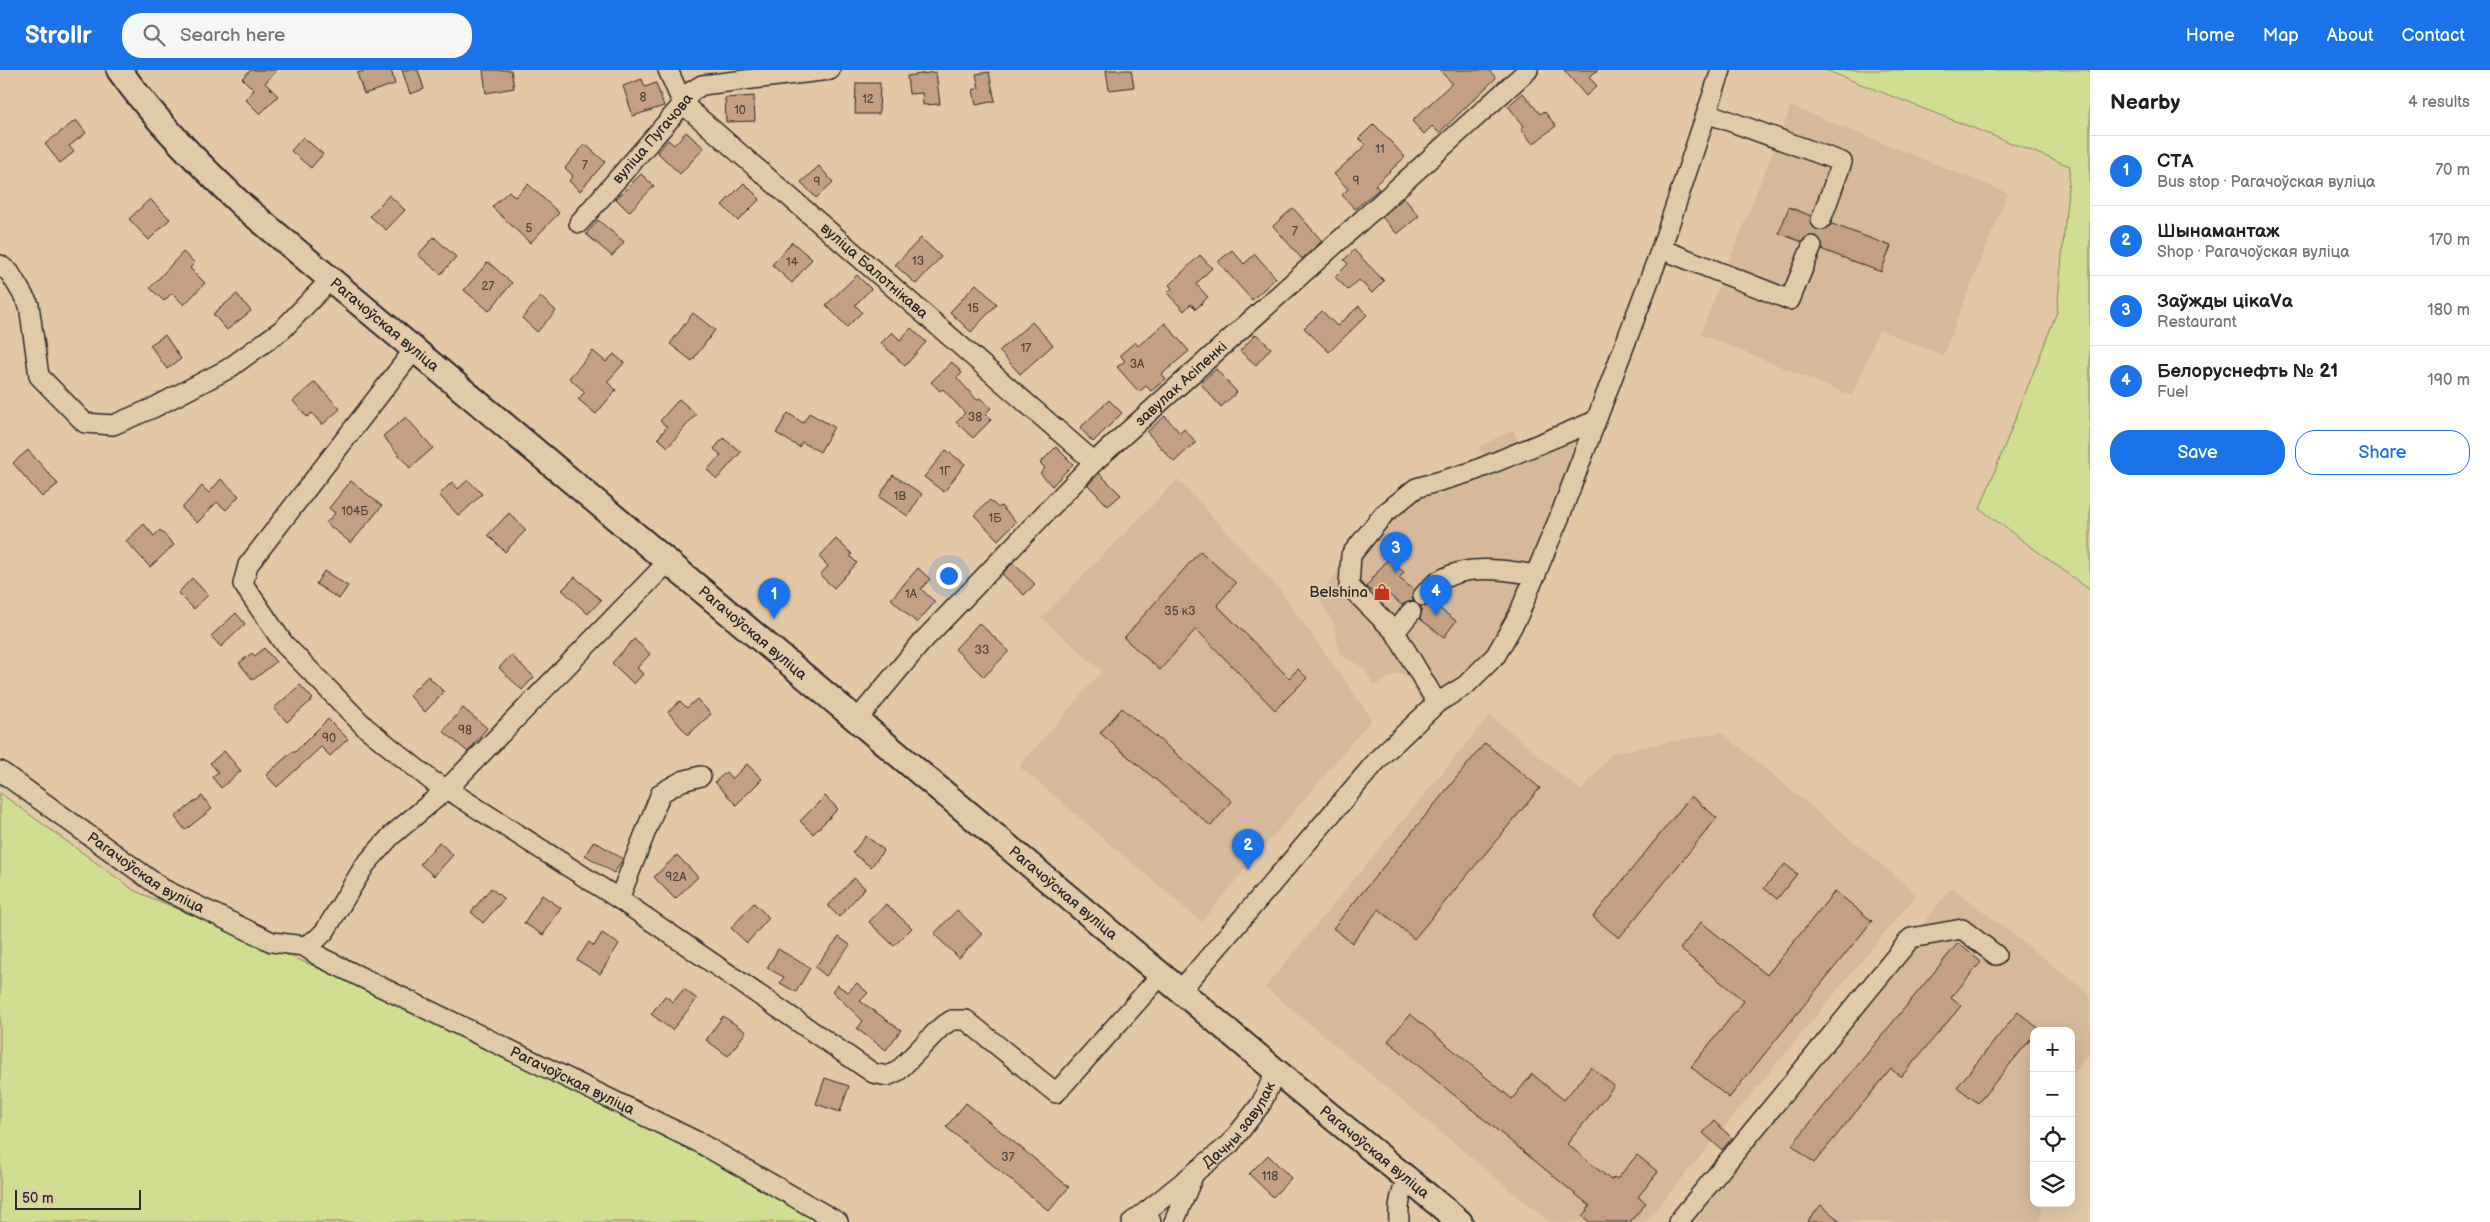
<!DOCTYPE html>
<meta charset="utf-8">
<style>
body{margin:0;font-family:"Balsamiq Sans",sans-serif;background:#f6f6f6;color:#202124}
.controls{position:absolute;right:15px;bottom:15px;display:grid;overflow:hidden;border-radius:10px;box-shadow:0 5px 20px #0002}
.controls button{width:45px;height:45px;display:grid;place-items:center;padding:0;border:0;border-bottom:1px solid #e0e0e0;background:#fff;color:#202124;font:25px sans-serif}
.scale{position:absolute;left:15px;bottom:12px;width:126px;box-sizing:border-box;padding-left:5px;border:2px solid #2b2b2b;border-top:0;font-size:14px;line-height:18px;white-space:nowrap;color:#2b2b2b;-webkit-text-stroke:4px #e0caaa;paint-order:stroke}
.you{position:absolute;left:948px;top:505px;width:18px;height:18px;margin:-12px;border:4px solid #fff;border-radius:50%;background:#1a73e8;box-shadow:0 0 0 8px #1a73e833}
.badge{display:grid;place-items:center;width:32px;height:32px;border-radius:50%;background:#1a73e8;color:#fff;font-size:16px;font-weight:700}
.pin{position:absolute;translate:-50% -41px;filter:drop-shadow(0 1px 2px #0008)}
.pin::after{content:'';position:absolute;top:26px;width:18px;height:15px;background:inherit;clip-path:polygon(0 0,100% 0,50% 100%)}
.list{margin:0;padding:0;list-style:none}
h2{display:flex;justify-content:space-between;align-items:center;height:65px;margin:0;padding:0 20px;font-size:21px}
h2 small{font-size:16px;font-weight:400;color:#757577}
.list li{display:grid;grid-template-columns:32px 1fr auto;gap:15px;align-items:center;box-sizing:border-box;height:70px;padding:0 20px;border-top:1px solid #e0e0e0}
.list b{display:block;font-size:19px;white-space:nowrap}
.list p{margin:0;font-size:16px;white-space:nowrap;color:#757577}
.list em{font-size:16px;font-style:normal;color:#757577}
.actions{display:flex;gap:10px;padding:15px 20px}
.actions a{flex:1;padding:11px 0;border:1px solid #1a73e8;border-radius:20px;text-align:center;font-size:18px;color:#1a73e8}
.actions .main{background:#1a73e8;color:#fff}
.icon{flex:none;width:28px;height:28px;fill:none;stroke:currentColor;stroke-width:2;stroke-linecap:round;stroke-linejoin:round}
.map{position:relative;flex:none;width:2090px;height:1152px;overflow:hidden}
header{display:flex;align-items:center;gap:30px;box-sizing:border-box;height:70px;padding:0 25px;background:#1a73e8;color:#fff}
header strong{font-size:24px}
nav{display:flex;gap:28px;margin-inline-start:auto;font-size:18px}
.search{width:350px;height:45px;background:#f6f6f6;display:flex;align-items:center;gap:12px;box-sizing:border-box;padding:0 18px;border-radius:20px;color:#757577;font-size:19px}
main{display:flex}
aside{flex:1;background:#fff}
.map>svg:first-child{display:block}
</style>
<header>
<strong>Strollr</strong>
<div class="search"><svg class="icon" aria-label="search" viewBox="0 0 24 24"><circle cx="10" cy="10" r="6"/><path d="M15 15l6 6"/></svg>Search here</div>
<nav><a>Home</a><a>Map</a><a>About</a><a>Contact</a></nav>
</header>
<main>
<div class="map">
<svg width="2090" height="1152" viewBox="0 0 2090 1152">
<rect width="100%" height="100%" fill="#e3c8a8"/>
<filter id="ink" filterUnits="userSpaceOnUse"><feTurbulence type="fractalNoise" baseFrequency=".02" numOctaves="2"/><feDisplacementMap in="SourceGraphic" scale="10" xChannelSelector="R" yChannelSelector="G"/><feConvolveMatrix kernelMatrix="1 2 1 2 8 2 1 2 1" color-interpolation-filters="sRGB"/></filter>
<g filter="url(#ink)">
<path fill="#d6b99c" d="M1791,36L2008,123L1943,285L1879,260L1852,326L1700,264Z
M1582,349L1558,430L1511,547L1490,577L1471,599L1422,635L1409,610L1402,604H1396L1374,616L1363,597L1350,591L1339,583L1334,555L1319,527L1388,430L1487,391L1478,377L1513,360L1520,375Z
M1178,409L1280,520L1372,649L1201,852L1019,696L1102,601L1041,548Z
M1490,645L1581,721L1612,683L1721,662L1917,824L1646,1152H1549L1265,917Z
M1952,817L2090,924V983L2071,1005V961H2034V1133H2043L2040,1152H1689Z"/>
<path fill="#d1de91" stroke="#7e845e" d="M1825,0H2090V520L1980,439L2057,242L2070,96Z
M0,723L135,821L411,937L698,1077L827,1152H0Z"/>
<path fill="#c39f85" stroke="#2b2b2b" d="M251,0H277L265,13L278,26L260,44L245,29L254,20L242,8Z
M368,0H391L395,14L364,24L357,3Z
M402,0H418L424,19L410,24Z
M483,0H511L514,18L486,23Z
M1106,0H1131L1134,17L1109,20Z
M1439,0H1489L1496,8L1439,63L1432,56L1424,64L1412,51L1452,13Z
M1564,0H1598L1589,7L1597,16L1586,26Z
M936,2L940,34L923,35L922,23L909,24L907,6Z
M989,2L995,31L976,35L973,20L979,18L976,4Z
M642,9L645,17L656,13L664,36L633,46L623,16Z
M856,13H880L879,44H855Z
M1523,23L1540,44L1544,41L1556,56L1533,74L1521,59L1524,56L1508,36Z
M754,26L755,51L726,52L725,28Z
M76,50L86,63L69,76L74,82L60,93L45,74Z
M1374,54L1405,87L1375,115L1379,119L1355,139L1342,125L1348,119L1334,104L1366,75L1359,68Z
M686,62L704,78L680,104L657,82L668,70L674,75Z
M303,67L323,84L311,98L291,81Z
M585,74L605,92L580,121L569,111L573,106L565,98Z
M819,96L833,112L816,128L801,112Z
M641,104L654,116L629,142L616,129Z
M744,113L760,129L738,151L722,135Z
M528,114L559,143L530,173L492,137L509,121L515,127Z
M389,125L405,140L386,160L370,146Z
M1404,128L1419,146L1397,164L1382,147Z
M150,129L170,149L149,170L129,149Z
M1789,137L1811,146L1810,152L1817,160L1823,161L1832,154L1891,176L1881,202L1823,180L1821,170L1816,165L1806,167L1802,172L1779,163Z
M1293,138L1322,171L1302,189L1273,156Z
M598,150L624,172L612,186L586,164Z
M434,167L456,187L441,204L418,185Z
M921,168L941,187L916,214L895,195Z
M792,172L812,189L792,213L772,195Z
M1232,180L1244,194L1255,184L1276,208L1252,230L1218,192Z
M1354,180L1384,211L1372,223L1359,210L1348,220L1335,207L1348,194L1344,190Z
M183,182L195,193L190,198L205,213L184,235L172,223L164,231L150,218Z
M1200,185L1212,198L1196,214L1208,227L1196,239L1191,234L1184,241L1167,223L1172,218L1169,215Z
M488,192L512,213L489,241L464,220Z
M857,205L871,219L855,235L862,242L847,257L826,235Z
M976,214L997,234L971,262L950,242Z
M237,224L251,241L227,260L213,244Z
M541,227L556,241L537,262L522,248Z
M1359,236L1367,245L1329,282L1304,258L1322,241L1337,256Z
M693,243L715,260L692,291L670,274Z
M1032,252L1053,275L1020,304L999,281Z
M1165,253L1189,281L1162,304L1166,309L1151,321L1146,316L1139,322L1117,297L1125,291L1120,285L1135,272L1138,276Z
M911,258L926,272L905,296L881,273L892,262L900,270Z
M1256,264L1271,278L1256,295L1240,281Z
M165,265L181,289L167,299L150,275Z
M593,281L606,292L614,284L624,293L607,312L616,320L596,344L578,329L585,322L569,308Z
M952,292L962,303L957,308L977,330L980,328L991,338L985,344L991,350L973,368L956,352L965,343L943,319L940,321L931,312Z
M1216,299L1237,322L1221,337L1200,313Z
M315,312L340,339L322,355L312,343L307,347L293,331Z
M679,329L696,344L668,377L658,368L667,357L660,351Z
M1109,330L1122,343L1093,372L1080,358Z
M788,343L803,353L809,343L834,357L820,382L802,372L799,377L776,363Z
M1165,346L1180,363L1184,359L1196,372L1174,392L1147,362Z
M406,347L433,378L410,398L383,366Z
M723,368L741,382L717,409L707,400L721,385L714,379Z
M1056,377L1073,394L1052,416L1040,403L1045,398L1040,393Z
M28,380L58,414L42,427L13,393Z
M946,380L965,394L944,422L924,407Z
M1099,403L1121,425L1108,436L1088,415Z
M893,405L922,424L908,446L879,427Z
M221,409L239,426L226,440L217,432L197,453L182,438L202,416L209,423Z
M468,410L482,424L459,446L439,425L452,412L458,419Z
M351,411L382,436L351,473L326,453L335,443L329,438Z
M990,430L998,438L1001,436L1016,452L998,470L974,445Z
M509,443L526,460L505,482L488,465Z
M144,454L154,466L160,460L174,475L150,497L126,471Z
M836,469L852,484L850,486L857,493L834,518L820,505L828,496L819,487Z
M1200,481L1236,513L1217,535L1289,608L1298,599L1307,608L1275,640L1196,559L1160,600L1124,568Z
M1387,490L1404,502L1399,508L1414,520L1412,524L1413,531L1402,535L1388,524L1383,530L1366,517Z
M1013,493L1035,514L1024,525L1002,504Z
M918,498L930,509L921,519L935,532L917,553L891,529Z
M324,501L348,516L339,529L316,514Z
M575,507L601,530L588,544L562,520Z
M192,508L208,525L194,539L178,523Z
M1432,533L1456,551L1444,567L1420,549L1421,537Z
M236,543L245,554L221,577L211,566Z
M979,553L1009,581L984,607L955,579Z
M634,569L650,584L637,598L643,604L634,614L612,593Z
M264,578L276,592L253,610L239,593L252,583L255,586Z
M511,585L534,607L522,620L499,598Z
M428,606L444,622L425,642L409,625Z
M300,615L313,629L287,652L274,638Z
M697,629L711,644L688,665L668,642L680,631L687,638Z
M463,638L487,658L468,682L443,661Z
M1122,638L1232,731L1211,756L1100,663Z
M328,649L348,669L330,686L321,677L277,717L266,705L293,681L294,683Z
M1485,673L1540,718L1414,869L1379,839L1352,873L1333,858Z
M224,681L241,701L221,718L212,707L218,702L210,693Z
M747,694L762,709L736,735L715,712L726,702L732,709Z
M202,726L212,739L185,760L175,747Z
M825,726L838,739L813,764L800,751Z
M1691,726L1717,748L1619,868L1593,847Z
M866,766L884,780L871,797L852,783Z
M594,771L623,789L614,803L585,785Z
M439,772L453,785L434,806L420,794Z
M677,785L698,807L675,829L654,807Z
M1785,794L1797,804L1777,829L1764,818Z
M854,808L865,818L839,847L828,836Z
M491,818L504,829L483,853L471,842Z
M1835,821L1872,851L1729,1028L1691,997L1744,931L1680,879L1701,852L1767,905Z
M542,825L561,838L543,865L524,853Z
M754,833L769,848L747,873L731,858Z
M886,834L912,858L894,876L869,852Z
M957,840L982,864L959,888L934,864Z
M602,863L619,874L600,904L577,890L589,872L594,876Z
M839,867L850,875L826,906L815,897Z
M1958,873L1981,892L1951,928L1961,936L1901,1007L1891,999L1814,1093L1792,1075Z
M778,879L810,898L796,922L780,913L784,907L767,898Z
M857,913L868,923L860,931L901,960L886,980L857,959L863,951L832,921L837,915L848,922Z
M684,919L697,929L672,960L651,944L665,926L673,932Z
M2018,942L2039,959L2034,961V965L1978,1033L1957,1017Z
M1410,944L1512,1029L1532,1004L1564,1030L1591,997L1614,1016L1567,1074L1611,1110L1614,1107L1617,1109L1637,1085L1658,1102L1638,1127L1646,1133L1630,1152H1590L1582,1146L1590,1136L1388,971Z
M723,946L746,962L728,986L706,970Z
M825,1008L849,1016L840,1042L816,1034Z
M966,1033L1069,1117L1049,1141L946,1057Z
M1714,1051L1732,1068L1722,1080L1703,1063Z
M1268,1085L1291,1108L1273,1127L1249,1104Z
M1821,1135L1841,1152H1807Z"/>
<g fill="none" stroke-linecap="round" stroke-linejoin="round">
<path stroke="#bea98f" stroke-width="19" stroke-dasharray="19 9" stroke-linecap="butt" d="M1812,176L1821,150"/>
<g stroke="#2b2b2b" stroke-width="22">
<g id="minor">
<path id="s1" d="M668,0L683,34L1094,392"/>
<path d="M1707,43L1842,92L1821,150"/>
<path id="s2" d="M579,153L683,34L692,21L702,15L830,0"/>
<path d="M1661,179L1790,230L1812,176"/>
<path d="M0,195L10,203L29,235L39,306L85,353L113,355L153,338L228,299L283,259L330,210"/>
<path d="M414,280L248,495L243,514L284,574L365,657L432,711L447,719L619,829L873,1003L887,1006L898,1001L941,957L952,950H966L1056,1023L1162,904"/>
<path d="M1423,526C1451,490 1497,499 1536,505"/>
<path d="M1411,542L1395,562L1437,633"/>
<path d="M1395,562L1349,516L1351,485L1384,444L1416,418L1471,402L1595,351"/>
<path id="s3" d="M856,651L921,573L1094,392L1528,0"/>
<path id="s4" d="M0,701L163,819L272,872L304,876L322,888L698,1072L838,1152"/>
<path d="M619,829L661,723L682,711L701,706"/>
<path d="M304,876L317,869L325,861L365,795L391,766L447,719L668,492"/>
<path d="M1180,921L1381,686L1437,633L1466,615L1496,585L1518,546L1560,446L1661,179L1721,0"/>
<path d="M1132,1152L1147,1141"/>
<path id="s5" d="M1151,1152L1147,1141L1230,1074L1261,1034L1276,1001"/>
<path d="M1174,1152L1193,1106"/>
<path d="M1399,1152C1398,1135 1400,1124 1408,1109"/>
<path d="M1678,1152L1911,868L1962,859L1996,885"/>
</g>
</g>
<g stroke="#2b2b2b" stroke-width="28">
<g id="major">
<path id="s6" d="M119,0C155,50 198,93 243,136L1276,1001L1460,1152"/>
</g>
</g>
<use href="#minor" stroke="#e0caaa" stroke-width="19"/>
<use href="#major" stroke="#e0caaa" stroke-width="24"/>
</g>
</g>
<defs>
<g id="shop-bare" transform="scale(1.35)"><path d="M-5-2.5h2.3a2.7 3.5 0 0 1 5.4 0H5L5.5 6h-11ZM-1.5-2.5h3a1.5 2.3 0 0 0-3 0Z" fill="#c8321e" stroke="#e0caaa" stroke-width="2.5" paint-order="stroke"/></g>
</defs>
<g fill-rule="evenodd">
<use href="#shop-bare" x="1382" y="522"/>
</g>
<g text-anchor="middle" stroke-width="4" stroke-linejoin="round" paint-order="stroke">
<g font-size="12" fill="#514842">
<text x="643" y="31">8</text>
<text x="868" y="33">12</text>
<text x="740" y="44">10</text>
<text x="1380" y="83">11</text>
<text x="585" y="99">7</text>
<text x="1356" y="115">9</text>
<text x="817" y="116">9</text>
<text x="529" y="162">5</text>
<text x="1295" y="165">7</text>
<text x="918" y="195">13</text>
<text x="792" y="196">14</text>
<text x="488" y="220">27</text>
<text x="973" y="242">15</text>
<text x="1026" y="282">17</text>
<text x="1137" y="298">3А</text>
<text x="975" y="351">38</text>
<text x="945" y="405">1Г</text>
<text x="900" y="430">1В</text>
<text x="355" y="445">104Б</text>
<text x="995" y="452">1Б</text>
<text x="911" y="528">1А</text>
<text x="1180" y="545">35 к3</text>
<text x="982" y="584">33</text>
<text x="465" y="664">98</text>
<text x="329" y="672">90</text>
<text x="676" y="811">92А</text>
<text x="1008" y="1091">37</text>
<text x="1270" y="1110">118</text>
</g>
<g font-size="15" fill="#2b2b2b" stroke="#e0caaa">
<text dy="5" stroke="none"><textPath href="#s2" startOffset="112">вуліца Пугачова</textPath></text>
<text dy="5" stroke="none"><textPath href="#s1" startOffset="291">вуліца Балотнікава</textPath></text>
<text dy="5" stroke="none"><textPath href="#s6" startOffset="369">Рагачоўская вуліца</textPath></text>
<text dy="5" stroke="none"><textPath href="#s3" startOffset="469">завулак Асіпенкі</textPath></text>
<text dy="5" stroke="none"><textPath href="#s6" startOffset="849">Рагачоўская вуліца</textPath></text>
<text dy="5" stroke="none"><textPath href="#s4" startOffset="178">Рагачоўская вуліца</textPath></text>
<text dy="5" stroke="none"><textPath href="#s6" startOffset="1254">Рагачоўская вуліца</textPath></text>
<text dy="5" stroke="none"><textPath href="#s4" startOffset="655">Рагачоўская вуліца</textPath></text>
<text dy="5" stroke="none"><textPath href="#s5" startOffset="139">Дачны завулак</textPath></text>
<text dy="5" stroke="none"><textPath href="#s6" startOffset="1659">Рагачоўская вуліца</textPath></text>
</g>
<g font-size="15" fill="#2b2b2b" stroke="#e0caaa" text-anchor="end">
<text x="1368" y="527">Belshina</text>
</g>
</g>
</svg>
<div class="controls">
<button>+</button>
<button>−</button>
<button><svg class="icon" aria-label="locate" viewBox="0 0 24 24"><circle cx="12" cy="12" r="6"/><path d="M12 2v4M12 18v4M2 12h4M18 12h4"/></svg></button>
<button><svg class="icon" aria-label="layers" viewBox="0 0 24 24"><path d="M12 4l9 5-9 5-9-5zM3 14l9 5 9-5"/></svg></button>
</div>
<div class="scale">50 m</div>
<div class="you"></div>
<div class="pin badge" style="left:774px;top:549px">1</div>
<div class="pin badge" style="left:1248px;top:800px">2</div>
<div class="pin badge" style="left:1396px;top:503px">3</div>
<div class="pin badge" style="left:1436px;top:546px">4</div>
</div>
<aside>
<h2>Nearby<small>4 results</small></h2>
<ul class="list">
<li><span class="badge">1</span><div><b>СТА</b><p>Bus stop · Рагачоўская вуліца</p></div><em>70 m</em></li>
<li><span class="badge">2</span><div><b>Шынамантаж</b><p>Shop · Рагачоўская вуліца</p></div><em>170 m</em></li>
<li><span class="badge">3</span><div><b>Заўжды цікаVа</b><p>Restaurant</p></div><em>180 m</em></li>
<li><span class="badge">4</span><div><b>Белоруснефть № 21</b><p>Fuel</p></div><em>190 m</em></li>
</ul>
<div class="actions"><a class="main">Save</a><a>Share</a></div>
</aside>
</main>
